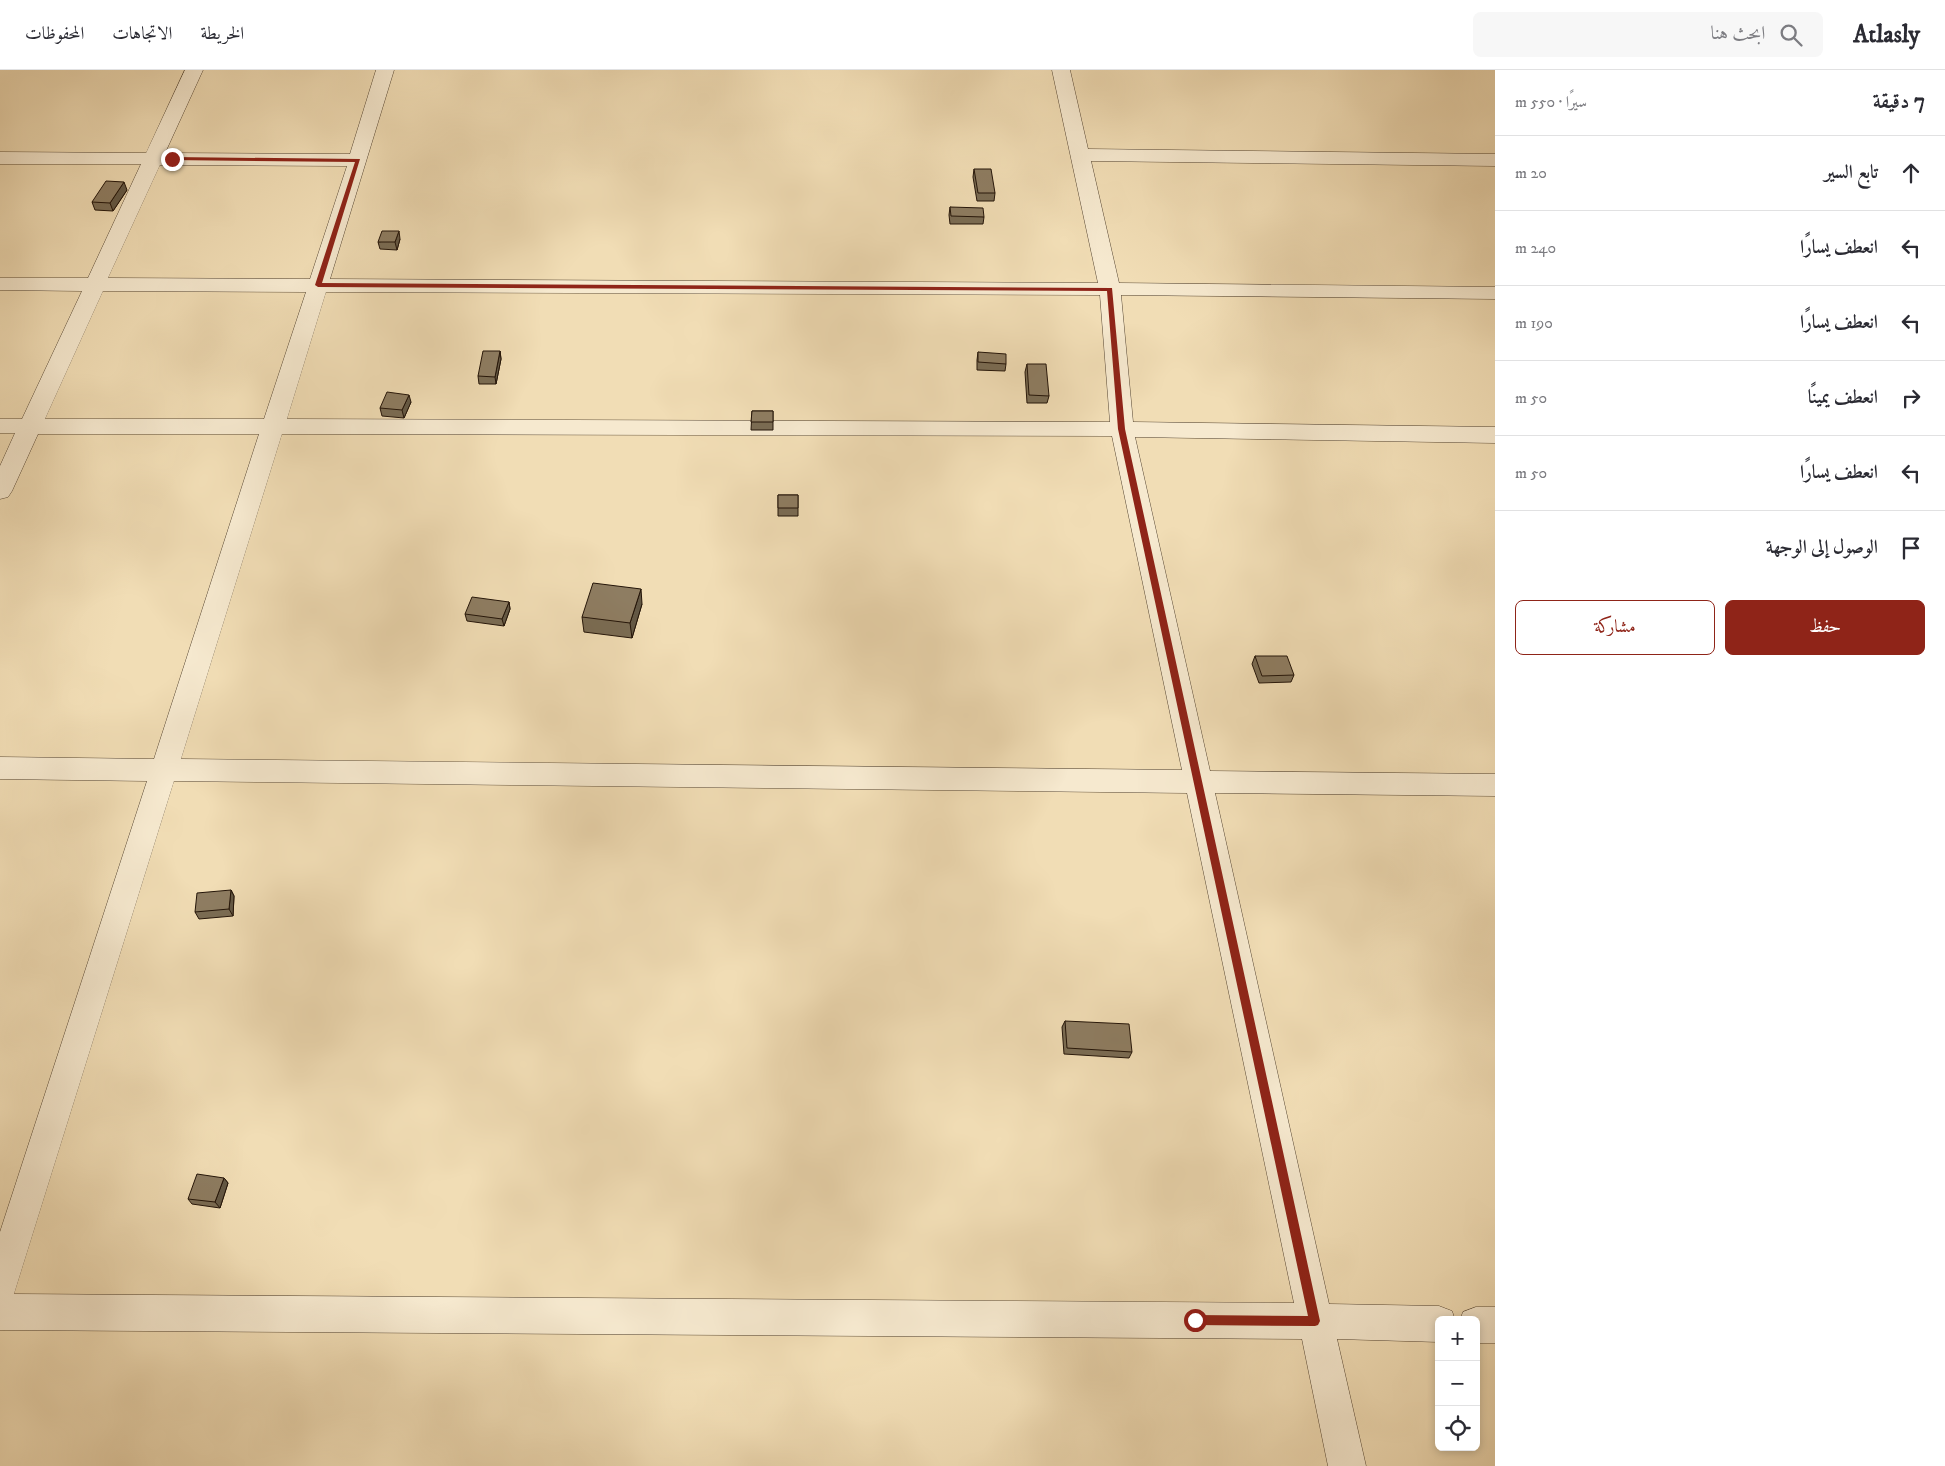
<!DOCTYPE html>
<html lang="ar">
<meta charset="utf-8">
<style>
body{margin:0;font-family:"IM FELL DW Pica",Amiri,serif;background:#f7f7f7;color:#2b2b33;direction:rtl}
.controls{position:absolute;right:15px;bottom:15px;display:grid;overflow:hidden;border-radius:8px;box-shadow:0 2px 8px #0003}
.controls button{width:45px;height:45px;display:grid;place-items:center;padding:0;border:0;border-bottom:1px solid #e1e1e2;background:#fff;color:#2b2b33;font:25px sans-serif}
.stop{position:absolute;width:15px;height:15px;margin:-11px;border:4px solid #8f2418;border-radius:50%;background:#fff}
.stop.end{background:#8f2418;border-color:#fff;box-shadow:0 1px 5px #0008}
.list{margin:0;padding:0;list-style:none}
h2{display:flex;justify-content:space-between;align-items:center;height:65px;margin:0;padding:0 20px;font-size:21px}
h2 small{font-size:16px;font-weight:400;color:#7c7c81}
.list li{display:grid;grid-template-columns:32px 1fr auto;gap:15px;align-items:center;box-sizing:border-box;height:75px;padding:0 20px;border-top:1px solid #e1e1e2}
.list b{display:block;font-size:19px;white-space:nowrap}
.list em{font-size:16px;font-style:normal;color:#7c7c81}
.actions{display:flex;gap:10px;padding:15px 20px}
.actions a{flex:1;padding:11px 0;border:1px solid #8f2418;border-radius:8px;text-align:center;font-size:18px;color:#8f2418}
.actions .main{background:#8f2418;color:#fff}
.icon{flex:none;width:28px;height:28px;fill:none;stroke:currentColor;stroke-width:2;stroke-linecap:round;stroke-linejoin:round}
.map{position:relative;flex:none;width:1495px;height:1396px;overflow:hidden;direction:ltr}
header{display:flex;align-items:center;gap:30px;box-sizing:border-box;height:70px;padding:0 25px;background:#fff;border-bottom:1px solid #e1e1e2}
header strong{font-size:24px}
nav{display:flex;gap:28px;margin-inline-start:auto;font-size:18px}
.search{width:350px;height:45px;background:#f7f7f7;display:flex;align-items:center;gap:12px;box-sizing:border-box;padding:0 18px;border-radius:8px;color:#7c7c81;font-size:19px}
main{display:flex}
aside{flex:1;background:#fff}
.map>svg:first-child{display:block}
</style>
<header>
<strong>Atlasly</strong>
<div class="search"><svg class="icon" aria-label="search" viewBox="0 0 24 24"><circle cx="10" cy="10" r="6"/><path d="M15 15l6 6"/></svg>ابحث هنا</div>
<nav><a>الخريطة</a><a>الاتجاهات</a><a>المحفوظات</a></nav>
</header>
<main>
<aside>
<h2>7 دقيقة<small>سيرًا · 550 m</small></h2>
<ul class="list">
<li><svg class="icon" aria-label="ahead" viewBox="0 0 24 24"><path d="M12 20V5M6 11l6-6 6 6"/></svg><div><b>تابع السير</b></div><em>20 m</em></li>
<li><svg class="icon" aria-label="left" viewBox="0 0 24 24"><path d="M17 20v-9H6M10 6l-5 5 5 5"/></svg><div><b>انعطف يسارًا</b></div><em>240 m</em></li>
<li><svg class="icon" aria-label="left" viewBox="0 0 24 24"><path d="M17 20v-9H6M10 6l-5 5 5 5"/></svg><div><b>انعطف يسارًا</b></div><em>190 m</em></li>
<li><svg class="icon" aria-label="right" viewBox="0 0 24 24"><path d="M7 20v-9h11M14 6l5 5-5 5"/></svg><div><b>انعطف يمينًا</b></div><em>50 m</em></li>
<li><svg class="icon" aria-label="left" viewBox="0 0 24 24"><path d="M17 20v-9H6M10 6l-5 5 5 5"/></svg><div><b>انعطف يسارًا</b></div><em>50 m</em></li>
<li><svg class="icon" aria-label="arrive" viewBox="0 0 24 24"><path d="M6 21V4h12l-3 4 3 4H6"/></svg><div><b>الوصول إلى الوجهة</b></div></li>
</ul>
<div class="actions"><a class="main">حفظ</a><a>مشاركة</a></div>
</aside>
<div class="map">
<svg width="1495" height="1396" viewBox="0 0 1495 1396">
<rect width="100%" height="100%" fill="#f1ddb5"/>
<filter id="stains"><feTurbulence type="fractalNoise" baseFrequency=".004" numOctaves="4"/><feColorMatrix values="0 0 0 0 .2 0 0 0 0 .09 0 0 0 0 .02 0 0 0 .5 -.17"/></filter>
<radialGradient id="worn" r=".72"><stop offset=".6" stop-color="#630" stop-opacity="0"/><stop offset="1" stop-color="#630" stop-opacity=".3"/></radialGradient>
<g fill="none" stroke-linecap="round" stroke-linejoin="round">
<g stroke="#564633" stroke-width="1">
<path id="street" d="M185,0H203L165,83L350,84L376,0H394L330,209L1098,213L1052,0H1070L1088,79L1495,84V96L1091,91L1119,213L1495,217V229L1121,225L1133,352L1495,357V373L1135,367L1210,701L1495,704V726L1215,723L1329,1234L1439,1236L1452,1241L1455,1250H1439V1272L1337,1269L1366,1396H1328L1302,1269L0,1260V1162L147,711L0,709V687L154,689L259,364H38L12,421L8,427L0,429V396L15,363H0V349H22L82,221L0,220V208H88L141,94H0V82L146,83ZM160,95L347,96L310,209L108,208ZM103,221L306,222L264,349H45ZM326,222L1100,225L1110,352L287,349ZM282,364L1112,366L1182,700L181,689ZM174,711L1187,723L1294,1233L14,1224Z
M1476,1237H1495V1273H1476V1250H1460L1463,1242Z"/>
</g>
<use href="#street" fill="#f6e9cf" fill-rule="evenodd"/>
</g>
<path fill="#7a6c54" stroke="#231408" d="M974,99L995,123L994,131H977L973,107Z
M127,120L113,141L95,140L92,132Z
M950,137L984,147L983,154H950L949,145Z
M400,169L397,180L380,179L378,172Z
M500,281L501,289L496,314H479L478,306Z
M978,282L1006,294L1005,301L977,300V290Z
M1027,294L1049,326L1047,333H1027L1025,302Z
M411,332L404,348L382,346L380,338Z
M752,341H773V360H751Z
M778,425H798V446H778Z
M509,532L510,539L504,556L467,551L465,544Z
M642,534L632,568L584,562L582,547Z
M1255,586L1294,605L1291,612L1259,613L1252,594Z
M231,820L234,826L233,846L199,849L195,842Z
M1065,951L1132,982L1129,988L1064,984L1062,957Z
M224,1108L228,1113L220,1138L192,1134L188,1129Z"/>
<path fill="#635845" stroke="#231408" d="M124,112L127,120L113,141L110,133Z
M399,161L400,169L397,180L395,172Z
M500,281L501,289L496,314L495,307Z
M409,325L411,332L404,348L402,340Z
M641,519L642,534L632,568L630,553Z
M509,532L510,539L504,556L502,549Z
M231,820L234,826L233,846L229,839Z
M224,1108L228,1113L220,1138L215,1132Z"/>
<path fill="#8e7d62" stroke="#231408" d="M974,99H991L995,123H978Z
M106,111L124,112L110,133L92,132Z
M950,137L983,138L984,147L951,146Z
M382,161H399L395,172H378Z
M483,281H500L495,307L478,306Z
M978,282L1006,284V294L978,292Z
M1027,294H1046L1049,326L1029,325Z
M387,322L409,325L402,340L380,338Z
M752,341H773V352H751Z
M778,425H798V438H778Z
M593,513L641,519L630,553L582,547Z
M472,527L509,532L502,549L465,544Z
M1255,586H1287L1294,605L1262,606Z
M231,820L229,839L195,842L197,823Z
M1065,951L1129,954L1132,982L1067,978Z
M197,1104L224,1108L215,1132L188,1129Z"/>
<path fill="#8f2418" d="M172,87L360,89L322,213L1112,218L1125,359L1320,1251L1318,1255L1315,1256L1195,1255L1192,1254L1190,1250L1192,1247L1195,1245L1308,1246L1118,359L1107,221L318,217L315,215L355,92L170,90Z"/>
<rect width="100%" height="100%" filter="url(#stains)"/>
<rect width="100%" height="100%" fill="url(#worn)"/>
</svg>
<div class="controls">
<button>+</button>
<button>−</button>
<button><svg class="icon" aria-label="locate" viewBox="0 0 24 24"><circle cx="12" cy="12" r="6"/><path d="M12 2v4M12 18v4M2 12h4M18 12h4"/></svg></button>
</div>
<div class="stop" style="left:1195px;top:1250px"></div>
<div class="stop end" style="left:172px;top:89px"></div>
</div>
</main>
